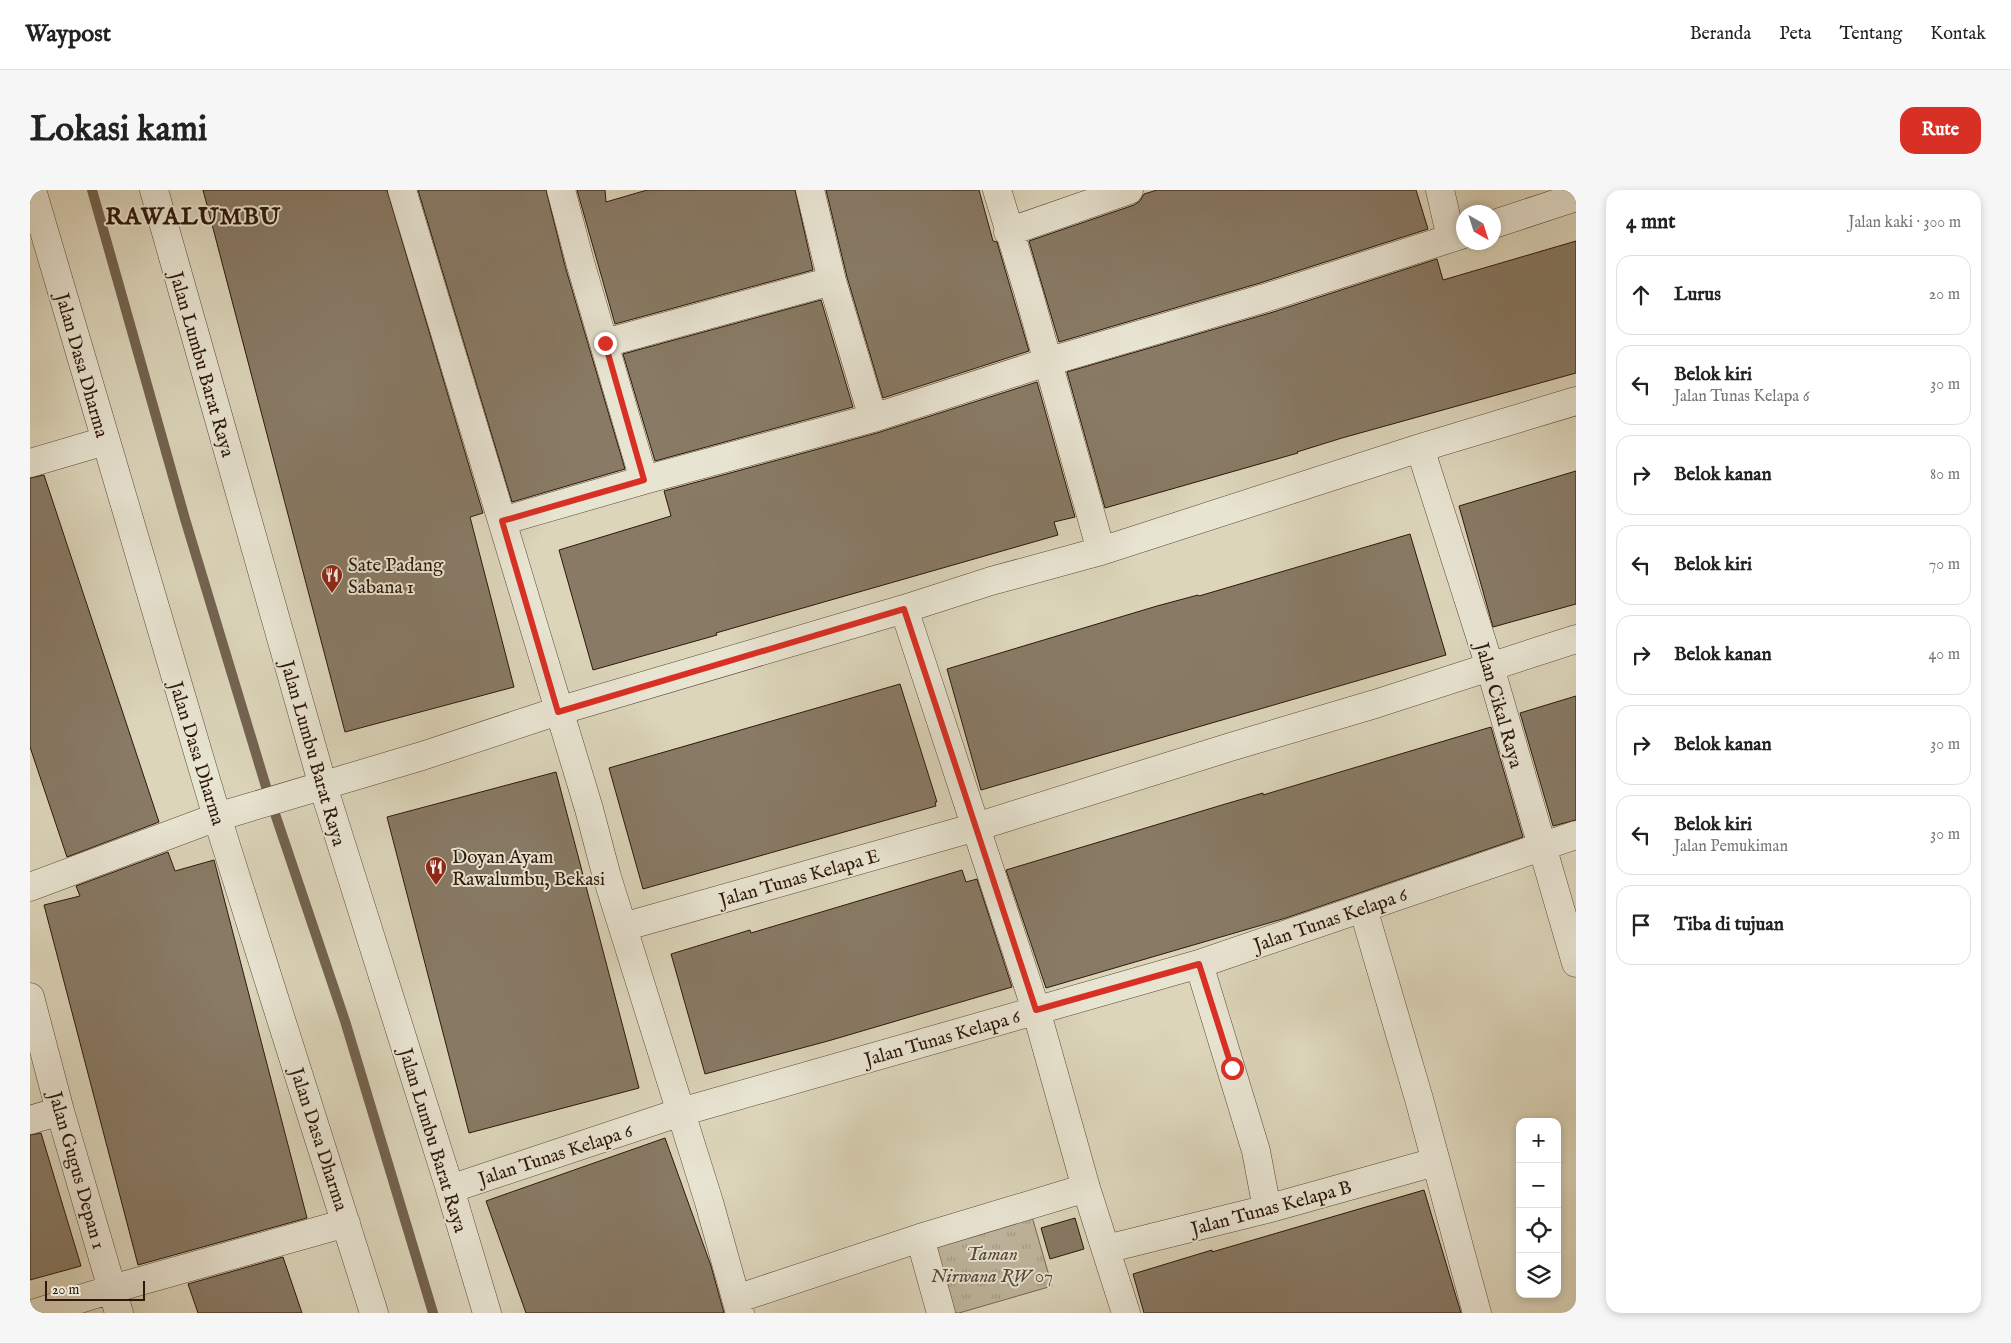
<!DOCTYPE html>
<html lang="id">
<meta charset="utf-8">
<style>
body{margin:0;font-family:"IM FELL English",serif;background:#f6f6f6;color:#222}
.controls{position:absolute;right:15px;bottom:15px;display:grid;overflow:hidden;border-radius:10px;box-shadow:0 2px 8px #0003}
.controls button{width:45px;height:45px;display:grid;place-items:center;padding:0;border:0;border-bottom:1px solid #e0e0e0;background:#fff;color:#222;font:25px sans-serif}
.compass{position:absolute;left:1426px;top:15px;width:45px;height:45px;border-radius:50%;background:#fff;box-shadow:0 2px 8px #0003;rotate:141deg}
.scale{position:absolute;left:15px;bottom:12px;width:100px;box-sizing:border-box;padding-left:5px;border:2px solid #2e1809;border-top:0;font-size:14px;line-height:18px;white-space:nowrap;color:#2e1809;-webkit-text-stroke:4px #e8e4d2;paint-order:stroke}
.stop{position:absolute;width:15px;height:15px;margin:-11px;border:4px solid #d93025;border-radius:50%;background:#fff}
.stop.end{background:#d93025;border-color:#fff;box-shadow:0 1px 5px #0008}
.list{margin:0;padding:0;list-style:none}
h2{display:flex;justify-content:space-between;align-items:center;height:65px;margin:0;padding:0 20px;font-size:21px}
h2 small{font-size:16px;font-weight:400;color:#767676}
.list li{display:grid;grid-template-columns:32px 1fr auto;gap:15px;align-items:center;box-sizing:border-box;height:80px;margin:0 10px 10px;padding:0 10px;border:1px solid #e0e0e0;border-radius:15px}
.list b{display:block;font-size:19px;white-space:nowrap}
.list p{margin:0;font-size:16px;white-space:nowrap;color:#767676}
.list em{font-size:16px;font-style:normal;color:#767676}
.icon{flex:none;width:28px;height:28px;fill:none;stroke:currentColor;stroke-width:2;stroke-linecap:round;stroke-linejoin:round}
.map{position:relative;flex:none;width:1546px;height:1123px;overflow:hidden;border-radius:15px}
header{display:flex;align-items:center;gap:30px;box-sizing:border-box;height:70px;padding:0 25px;background:#fff;border-bottom:1px solid #e0e0e0}
header strong{font-size:24px}
nav{display:flex;gap:28px;margin-inline-start:auto;font-size:18px}
.intro{display:flex;align-items:center;justify-content:space-between;box-sizing:border-box;height:120px;padding:0 30px}
h1{margin:0;font-size:35px}
.button{padding:12px 22px;border-radius:15px;background:#d93025;color:#fff;font-size:18px;font-weight:700}
main{display:flex;gap:30px;padding:0 30px}
aside{flex:1;background:#fff;border-radius:15px;box-shadow:0 2px 8px #0003}
.map>svg:first-child{display:block}
</style>
<header>
<strong>Waypost</strong>
<nav><a>Beranda</a><a>Peta</a><a>Tentang</a><a>Kontak</a></nav>
</header>
<div class="intro"><h1>Lokasi kami</h1><a class="button">Rute</a></div>
<main>
<div class="map">
<svg width="1546" height="1123" viewBox="0 0 1546 1123">
<defs>
<pattern id="park-tufts" width="24" height="20" patternUnits="userSpaceOnUse" patternTransform="scale(1.25)"><rect width="24" height="20" fill="#beb59c"/><path d="M3 7l-1-3M5 7V3M7 7l1-3M15 17l-1-3M17 17v-4M19 17l1-3" fill="none" stroke="#a49b85"/></pattern>
</defs>
<rect width="100%" height="100%" fill="#dcd5ba"/>
<filter id="stains"><feTurbulence type="fractalNoise" baseFrequency=".004" numOctaves="4"/><feColorMatrix values="0 0 0 0 .2 0 0 0 0 .09 0 0 0 0 .02 0 0 0 .5 -.17"/></filter>
<radialGradient id="worn" r=".72"><stop offset=".6" stop-color="#630" stop-opacity="0"/><stop offset="1" stop-color="#630" stop-opacity=".3"/></radialGradient>
<path fill="url(#park-tufts)" stroke="#766652" d="M1001,1023L1022,1096L929,1123H920L900,1052Z"/>
<g fill="none" stroke-linecap="round" stroke-linejoin="round">
<path stroke="#73634f" stroke-width="10" d="M62,0L155,329L237,600L315,831L403,1123"/>
</g>
<path fill="#887a65" stroke="#2e1809" d="M173,0H357L453,323L440,327L484,497L315,542Z
M388,0H516L535,76L595,279L482,312Z
M547,0H575L576,12L617,0H765L783,80L585,134Z
M796,0H949L963,51L967,52L999,161L853,208L817,87Z
M1127,0H1386L1398,39L1230,93L1029,152L999,51L1104,15L1110,11L1114,4Z
M1546,51V183L1312,248L1267,262L1268,263L1075,318L1037,182L1240,123L1407,69L1413,90Z
M791,110L823,217L625,271L593,164Z
M1007,192L1045,327L1024,332L1028,345L731,430L686,443L687,445L563,480L529,360L641,326L634,301L847,243Z
M1546,281V414L1463,437L1429,316Z
M14,285L129,632L37,667L0,557V288Z
M1380,344L1416,465L951,600L917,479L1127,416L1168,405L1169,406Z
M870,494L907,612H905L906,616L613,699L579,578Z
M1546,506V630L1523,636L1490,523Z
M1461,537L1493,647L1256,728L1016,798L976,680L1192,615L1233,603V605Z
M526,582L609,898L439,943L357,627Z
M138,662L145,681L184,670L277,1028L108,1075L14,715L50,706L46,696Z
M932,680L936,692L947,689L982,797L798,851L675,884L641,764L720,740L721,743Z
M11,943L51,1076L0,1090V945Z
M635,948L681,1076L694,1123H496L456,1011Z
M1394,1000L1431,1123H1114L1103,1084L1182,1060V1062Z
M1045,1028L1054,1059L1020,1069L1011,1038Z
M253,1067L272,1123H168L158,1094Z"/>
<g fill="none" stroke-linecap="round" stroke-linejoin="round">
<g stroke="#5a4735" stroke-width="29">
<path id="minor" d="M2,0L187,627L344,1123
M124,0L293,596L420,999L457,1123
M372,0L559,619L577,687L679,1012L710,1123
M531,0L550,72L614,290
M780,0L802,91L843,228
M967,0L998,101L1071,361
M1410,0L1421,48
M1464,34L1546,7
M978,42L1099,0
M575,153L802,91
M1390,258L1460,477L1546,773
M0,273L75,251
M472,331L614,290L843,228L1017,172L1235,108L1434,44
M874,419L1006,820L1056,998L1096,1123
M0,697L187,627L392,566L528,521L874,419L961,391L1071,361L1390,258L1546,211
M1333,718L1389,909L1447,1123
M593,737L946,637L1197,558L1345,514L1546,449
M1169,774L1226,961L1237,1019
M0,807L30,921L89,1123
M0,930L30,921
M420,999L651,922L1169,774L1546,645
M890,1048L911,1123
M1076,1059L1237,1019L1405,972
M706,1109L890,1048L1056,998
M5,1123L82,1099L316,1033"/>
</g>
<use href="#minor" stroke="#e8e4d2" stroke-width="28"/>
</g>
<g fill="none" stroke-linecap="round" stroke-linejoin="round">
<path stroke="#d93025" stroke-width="6" d="M575,153L614,290L472,331L528,522L874,419L1006,820L1169,774L1202,878"/>
</g>
<defs>
<g id="restaurant-pin" transform="scale(1.125)"><path d="M0 17L-7.5 6A9.5 9.5 0 1 1 7.5 6Z" fill="#8f2418" stroke="#e8e4d2"/><path d="M-5-6h1v4h1v-4h1v4h1v-4h1v5L-1.5 .5V6h-2V.5L-5-1ZM5-6V6H3V1.5H1.5Q1.5-4 5-6Z" fill="#fff"/></g>
</defs>
<g fill-rule="evenodd">
<use href="#restaurant-pin" x="302" y="385"/>
<use href="#restaurant-pin" x="406" y="677"/>
</g>
<g text-anchor="middle" stroke-width="4" stroke-linejoin="round" paint-order="stroke">
<g font-size="19" fill="#2e1809" stroke="#e8e4d2">
<text transform="translate(173 174) rotate(74)" y="7">Jalan Lumbu Barat Raya</text>
<text transform="translate(53 175) rotate(74)" y="7">Jalan Dasa Dharma</text>
<text transform="translate(1470 515) rotate(74)" y="7">Jalan Cikal Raya</text>
<text transform="translate(168 563) rotate(73)" y="7">Jalan Dasa Dharma</text>
<text transform="translate(284 563) rotate(74)" y="7">Jalan Lumbu Barat Raya</text>
<text transform="translate(769 687) rotate(-16)" y="7">Jalan Tunas Kelapa E</text>
<text transform="translate(1300 729) rotate(-19)" y="7">Jalan Tunas Kelapa 6</text>
<text transform="translate(912 847) rotate(-16)" y="7">Jalan Tunas Kelapa 6</text>
<text transform="translate(290 949) rotate(72)" y="7">Jalan Dasa Dharma</text>
<text transform="translate(404 950) rotate(73)" y="7">Jalan Lumbu Barat Raya</text>
<text transform="translate(525 964) rotate(-18)" y="7">Jalan Tunas Kelapa 6</text>
<text transform="translate(48 980) rotate(74)" y="7">Jalan Gugus Depan 1</text>
<text transform="translate(1241 1017) rotate(-15)" y="7">Jalan Tunas Kelapa B</text>
</g>
<g font-size="19" fill="#2e1809" stroke="#e8e4d2" text-anchor="start">
<text x="318" y="381">Sate Padang<tspan x="318" dy="22">Sabana 1</tspan></text>
<text x="422" y="673">Doyan Ayam<tspan x="422" dy="22">Rawalumbu, Bekasi</tspan></text>
</g>
<g font-size="19" font-style="italic" fill="#594735" stroke="#e8e4d2">
<text x="962" y="1070">Taman<tspan x="962" dy="22">Nirwana RW 07</tspan></text>
</g>
<g font-size="24" font-weight="bold" letter-spacing="1" fill="#2e1809" stroke="#e8e4d2">
<text x="163" y="34">RAWALUMBU</text>
</g>
</g>
<rect width="100%" height="100%" filter="url(#stains)"/>
<rect width="100%" height="100%" fill="url(#worn)"/>
</svg>
<div class="controls">
<button>+</button>
<button>−</button>
<button><svg class="icon" aria-label="locate" viewBox="0 0 24 24"><circle cx="12" cy="12" r="6"/><path d="M12 2v4M12 18v4M2 12h4M18 12h4"/></svg></button>
<button><svg class="icon" aria-label="layers" viewBox="0 0 24 24"><path d="M12 4l9 5-9 5-9-5zM3 14l9 5 9-5"/></svg></button>
</div>
<svg class="compass" viewBox="-18 -18 36 36"><path d="M0-13l5 13h-10z" fill="#e53935"/><path d="M0 13l5-13h-10z" fill="#767676"/></svg>
<div class="scale">20 m</div>
<div class="stop" style="left:1202px;top:878px"></div>
<div class="stop end" style="left:575px;top:153px"></div>
</div>
<aside>
<h2>4 mnt<small>Jalan kaki · 300 m</small></h2>
<ul class="list">
<li><svg class="icon" aria-label="ahead" viewBox="0 0 24 24"><path d="M12 20V5M6 11l6-6 6 6"/></svg><div><b>Lurus</b></div><em>20 m</em></li>
<li><svg class="icon" aria-label="left" viewBox="0 0 24 24"><path d="M17 20v-9H6M10 6l-5 5 5 5"/></svg><div><b>Belok kiri</b><p>Jalan Tunas Kelapa 6</p></div><em>30 m</em></li>
<li><svg class="icon" aria-label="right" viewBox="0 0 24 24"><path d="M7 20v-9h11M14 6l5 5-5 5"/></svg><div><b>Belok kanan</b></div><em>80 m</em></li>
<li><svg class="icon" aria-label="left" viewBox="0 0 24 24"><path d="M17 20v-9H6M10 6l-5 5 5 5"/></svg><div><b>Belok kiri</b></div><em>70 m</em></li>
<li><svg class="icon" aria-label="right" viewBox="0 0 24 24"><path d="M7 20v-9h11M14 6l5 5-5 5"/></svg><div><b>Belok kanan</b></div><em>40 m</em></li>
<li><svg class="icon" aria-label="right" viewBox="0 0 24 24"><path d="M7 20v-9h11M14 6l5 5-5 5"/></svg><div><b>Belok kanan</b></div><em>30 m</em></li>
<li><svg class="icon" aria-label="left" viewBox="0 0 24 24"><path d="M17 20v-9H6M10 6l-5 5 5 5"/></svg><div><b>Belok kiri</b><p>Jalan Pemukiman</p></div><em>30 m</em></li>
<li><svg class="icon" aria-label="arrive" viewBox="0 0 24 24"><path d="M6 21V4h12l-3 4 3 4H6"/></svg><div><b>Tiba di tujuan</b></div></li>
</ul>
</aside>
</main>
